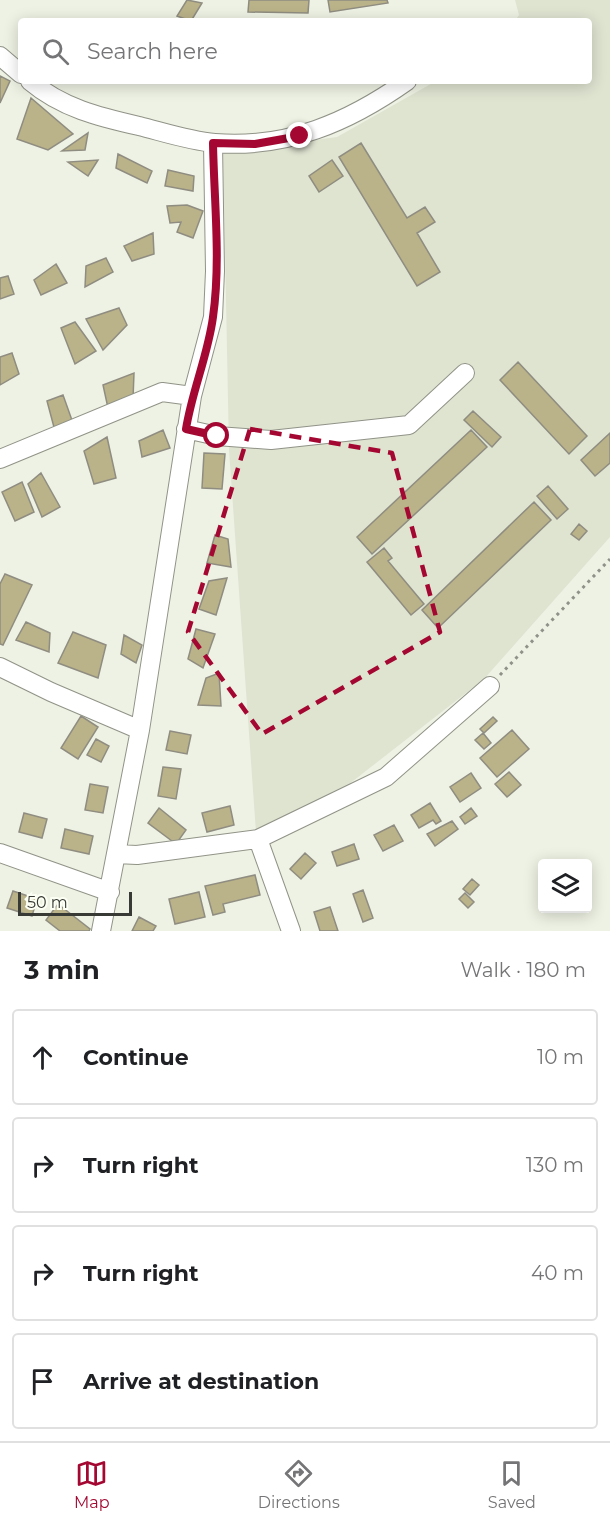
<!DOCTYPE html>
<meta charset="utf-8">
<style>
body{margin:0;font-family:Montserrat,sans-serif;background:#f6f6f6;color:#202124}
.controls{position:absolute;right:18px;bottom:18px;display:grid;overflow:hidden;border-radius:6px;box-shadow:0 3px 15px #0003}
.controls button{width:54px;height:54px;display:grid;place-items:center;padding:0;border:0;border-bottom:2px solid #e0e0e0;background:#fff;color:#202124;font:30px sans-serif}
.scale{position:absolute;left:18px;bottom:15px;width:114px;box-sizing:border-box;padding-left:6px;border:3px solid #383a35;border-top:0;font-size:16px;line-height:21px;white-space:nowrap;color:#383a35;-webkit-text-stroke:4px #fcfff4;paint-order:stroke}
.stop{position:absolute;width:18px;height:18px;margin:-14px;border:4px solid #a40832;border-radius:50%;background:#fff}
.stop.end{background:#a40832;border-color:#fff;box-shadow:0 2px 6px #0008}
.list{margin:0;padding:0;list-style:none}
h2{display:flex;justify-content:space-between;align-items:center;height:78px;margin:0;padding:0 24px;font-size:26px}
h2 small{font-size:20px;font-weight:400;color:#757577}
.list li{display:grid;grid-template-columns:39px 1fr auto;gap:18px;align-items:center;box-sizing:border-box;height:96px;margin:0 12px 12px;padding:0 12px;border:2px solid #e0e0e0;border-radius:6px}
.list b{display:block;font-size:22px;white-space:nowrap}
.list em{font-size:20px;font-style:normal;color:#757577}
.icon{flex:none;width:33px;height:33px;fill:none;stroke:currentColor;stroke-width:2;stroke-linecap:round;stroke-linejoin:round}
.map{position:relative;flex:none;width:610px;height:931px;overflow:hidden}
.search{position:absolute;background:#fff;box-shadow:0 3px 15px #0003;left:18px;right:18px;top:18px;height:66px;display:flex;align-items:center;gap:15px;box-sizing:border-box;padding:0 21px;border-radius:6px;color:#757577;font-size:22px}
.sheet{height:510px;background:#fff}
nav{display:flex;justify-content:space-around;align-items:center;box-sizing:border-box;height:84px;border-top:2px solid #e0e0e0;background:#fff;font-size:16px;color:#757577}
nav a{display:grid;justify-items:center;gap:3px}
nav .on{color:#a40832}
.map>svg:first-child{display:block}
</style>
<div class="map">
<svg width="610" height="931" viewBox="0 0 610 931">
<rect width="100%" height="100%" fill="#eef2e4"/>
<path fill="#dfe4d1" d="M515,0H610V537L484,679L344,788L256,833L229,450L223,152L337,137L436,81H589V21H515L519,15Z"/>
<path fill="#bab288" stroke="#8f8d81" stroke-width="1.5" d="M187,0L202,3L191,21L177,16Z
M249,0H309L308,13L248,12Z
M328,0H387L388,3L330,12Z
M0,76L10,81L0,103Z
M31,98L73,134L48,150L17,139Z
M88,133L85,150L62,151Z
M361,143L407,218L425,207L435,222L417,233L440,272L417,286L339,157Z
M118,154L152,171L147,183L116,168Z
M98,160L88,176L68,162Z
M332,160L343,176L319,192L309,176Z
M168,170L194,176L193,191L165,186Z
M187,205L203,211L193,238L177,232L181,222L170,223L167,206Z
M153,233L154,254L132,261L124,246Z
M106,258L113,272L85,287L86,266Z
M56,264L67,283L41,295L34,280Z
M8,276L14,294L0,299V278Z
M119,308L127,325L103,350L86,319Z
M75,322L96,351L75,364L61,328Z
M12,353L19,374L0,385V357Z
M518,362L587,436L569,454L500,380Z
M134,373L133,399L108,408L103,385Z
M63,395L73,423L55,431L47,401Z
M473,411L501,437L492,447L464,420Z
M163,430L170,448L142,457L139,441Z
M471,430L487,447L372,554L357,537Z
M610,433V463L595,476L581,460Z
M107,437L116,478L94,484L84,451Z
M204,453L225,454L222,489L202,488Z
M41,473L60,507L42,517L28,484Z
M22,482L34,512L15,521L2,492Z
M548,486L568,509L557,519L537,496Z
M534,502L551,520L438,628L422,610Z
M579,524L587,531L579,540L571,534Z
M215,535L228,539L231,567L207,563Z
M384,548L392,558L388,561L424,604L411,615L367,562Z
M5,574L32,585L3,645L0,644V584Z
M227,578L216,615L199,609L209,581Z
M26,622L50,633L49,652L16,640Z
M196,629L215,634L203,668L188,659Z
M73,632L106,645L98,678L58,663Z
M124,635L142,645L136,663L121,654Z
M219,673L221,706L198,705L206,678Z
M81,716L98,727L78,759L61,748Z
M493,717L497,721L484,733L480,729Z
M512,730L529,749L497,777L480,758Z
M170,731L191,735L187,754L166,750Z
M483,733L491,743L484,749L475,740Z
M96,739L109,746L101,762L87,755Z
M163,767L181,769L176,799L158,796Z
M509,772L521,785L507,797L495,784Z
M471,773L481,788L460,802L450,787Z
M90,784L108,787L103,813L85,810Z
M430,803L441,821L436,824L433,820L419,828L411,815Z
M230,806L234,825L207,832L202,813Z
M159,808L186,830L176,844L148,823Z
M471,808L477,816L465,824L460,817Z
M24,813L47,819L42,838L19,832Z
M452,821L458,829L435,846L427,834Z
M394,825L403,841L383,851L374,835Z
M65,829L93,836L89,854L61,848Z
M354,844L359,859L337,866L332,852Z
M305,853L316,863L301,879L290,869Z
M255,875L260,895L223,904L225,912L213,915L205,886Z
M472,879L479,885L470,895L463,889Z
M363,890L373,918L363,922L353,894Z
M13,891L37,899L32,916L7,908Z
M199,892L205,917L175,924L169,899Z
M465,893L474,902L468,908L459,899Z
M58,904L90,929L89,931H60L46,920Z
M330,907L338,931H320L314,912Z
M139,917L156,926L153,931H132Z"/>
<g fill="none" stroke-linecap="round" stroke-linejoin="round">
<g stroke="#909387" stroke-width="20">
<path id="minor" d="M0,56L21,74
M30,81C62,108 99,117 139,126C163,132 190,141 215,143C287,149 349,122 407,81
M186,429L217,436L271,440L409,425L465,373
M0,459L162,392L192,396
M0,667L51,692L140,730
M258,839L291,931
M0,853L110,892
M116,854L137,855L258,839L386,777L490,686
M101,931L140,730L192,396L213,317L215,271L213,143"/>
</g>
<path stroke="#8f9289" stroke-width="3" stroke-dasharray="3 4.5" stroke-linecap="butt" d="M500,675L610,559"/>
<use href="#minor" stroke="#fff" stroke-width="18"/>
</g>
<g fill="none" stroke-linecap="round" stroke-linejoin="round">
<path stroke="#a40832" stroke-width="8" d="M217,436L186,429C192,391 208,355 213,317C221,261 214,200 213,143L255,144L300,136"/>
</g>
<path fill="none" stroke="#a40832" stroke-width="4.5" stroke-dasharray="12 8" stroke-linejoin="round" d="M250,429L392,453L440,632L262,734L188,632Z"/>
</svg>
<div class="controls">
<button><svg class="icon" aria-label="layers" viewBox="0 0 24 24"><path d="M12 4l9 5-9 5-9-5zM3 14l9 5 9-5"/></svg></button>
</div>
<div class="scale">50 m</div>
<div class="stop" style="left:217px;top:436px"></div>
<div class="stop end" style="left:300px;top:136px"></div>
<div class="search"><svg class="icon" aria-label="search" viewBox="0 0 24 24"><circle cx="10" cy="10" r="6"/><path d="M15 15l6 6"/></svg>Search here</div>
</div>
<section class="sheet">
<h2>3 min<small>Walk · 180 m</small></h2>
<ul class="list">
<li><svg class="icon" aria-label="ahead" viewBox="0 0 24 24"><path d="M12 20V5M6 11l6-6 6 6"/></svg><div><b>Continue</b></div><em>10 m</em></li>
<li><svg class="icon" aria-label="right" viewBox="0 0 24 24"><path d="M7 20v-9h11M14 6l5 5-5 5"/></svg><div><b>Turn right</b></div><em>130 m</em></li>
<li><svg class="icon" aria-label="right" viewBox="0 0 24 24"><path d="M7 20v-9h11M14 6l5 5-5 5"/></svg><div><b>Turn right</b></div><em>40 m</em></li>
<li><svg class="icon" aria-label="arrive" viewBox="0 0 24 24"><path d="M6 21V4h12l-3 4 3 4H6"/></svg><div><b>Arrive at destination</b></div></li>
</ul>
</section>
<nav>
<a class="on"><svg class="icon" aria-label="map" viewBox="0 0 24 24"><path d="M3 6l6-2 6 2 6-2v14l-6 2-6-2-6 2zM9 4v14M15 6v14"/></svg>Map</a>
<a><svg class="icon" aria-label="directions" viewBox="0 0 24 24"><path d="M12 3l9 9-9 9-9-9zM9 14v-3h6M13 9l2 2-2 2"/></svg>Directions</a>
<a><svg class="icon" aria-label="saved" viewBox="0 0 24 24"><path d="M7 4h10v16l-5-4-5 4z"/></svg>Saved</a>
</nav>
